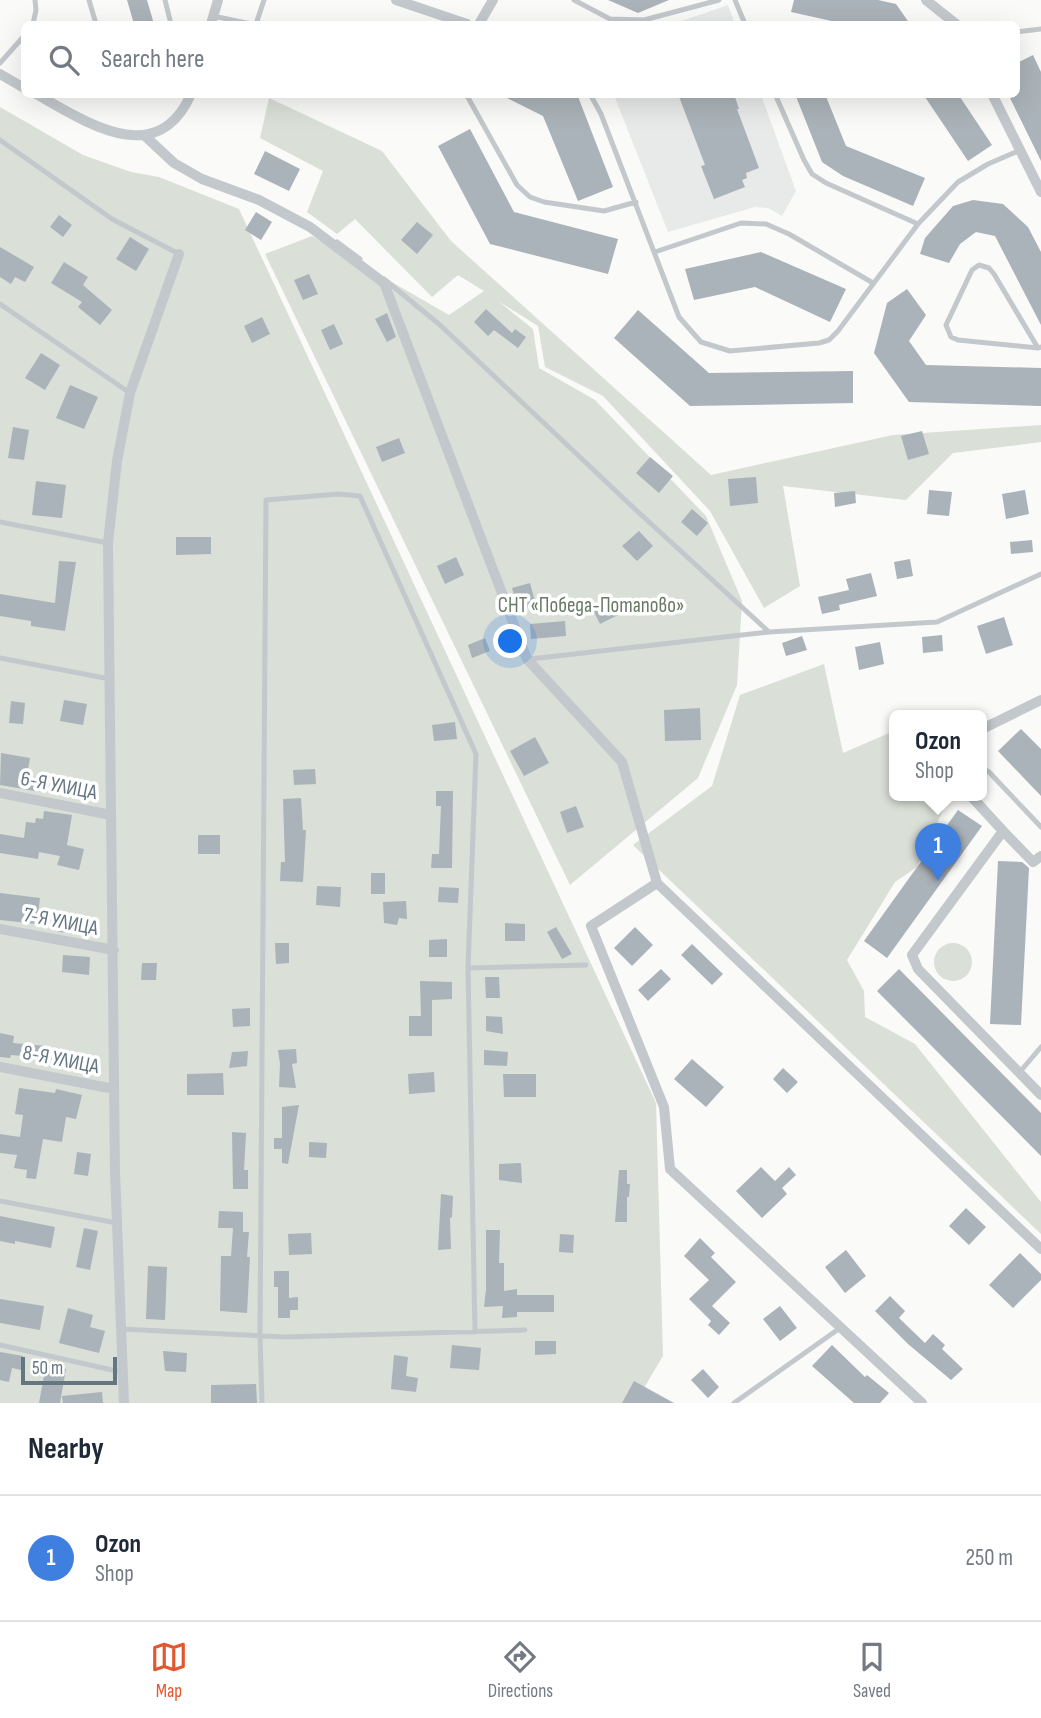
<!DOCTYPE html>
<meta charset="utf-8">
<style>
body{margin:0;font-family:"Sofia Sans Condensed",sans-serif;background:#f2f2f3;color:#1f2937}
.scale{position:absolute;left:21px;bottom:18px;width:96px;box-sizing:border-box;padding-left:7px;border:4px solid #657683;border-top:0;font-size:19px;line-height:24px;white-space:nowrap;color:#657683;-webkit-text-stroke:5px #fff;paint-order:stroke}
.you{position:absolute;left:511px;top:642px;width:24px;height:24px;margin:-18px;border:5px solid #fff;border-radius:50%;background:#1a73e8;box-shadow:0 0 0 10px #1a73e833}
.badge{display:grid;place-items:center;width:46px;height:46px;border-radius:50%;background:#e4572e;color:#fff;font-size:23px;font-weight:700}
.pin{position:absolute;translate:-50% -58px;filter:drop-shadow(0 2px 4px #0008)}
.pin::after{content:'';position:absolute;top:37px;width:24px;height:21px;background:inherit;clip-path:polygon(0 0,100% 0,50% 100%)}
.popup{position:absolute;left:889px;top:710px;width:98px;height:91px;box-sizing:border-box;display:grid;place-content:center;border-radius:10px;background:#fff;filter:drop-shadow(0 2px 5px #0005);font-size:23px;white-space:nowrap;color:#747a83}
.popup b{font-size:26px;color:#1f2937}
.popup::after{content:'';position:absolute;left:50%;top:100%;margin-left:-14px;border:14px solid transparent;border-top-color:#fff}
.list{margin:0;padding:0;list-style:none}
h2{display:flex;justify-content:space-between;align-items:center;height:91px;margin:0;padding:0 28px;font-size:30px}
h2 small{font-size:23px;font-weight:400;color:#747a83}
.list li{display:grid;grid-template-columns:46px 1fr auto;gap:21px;align-items:center;box-sizing:border-box;height:126px;padding:0 28px;border-top:2px solid #e0e1e3}
.list b{display:block;font-size:26px;white-space:nowrap}
.list p{margin:0;font-size:23px;white-space:nowrap;color:#747a83}
.list em{font-size:23px;font-style:normal;color:#747a83}
.icon{flex:none;width:38px;height:38px;fill:none;stroke:currentColor;stroke-width:2;stroke-linecap:round;stroke-linejoin:round}
.map{position:relative;flex:none;width:1041px;height:1403px;overflow:hidden}
.search{position:absolute;background:#fff;box-shadow:0 7px 28px #0002;left:21px;right:21px;top:21px;height:77px;display:flex;align-items:center;gap:18px;box-sizing:border-box;padding:0 24px;border-radius:10px;color:#747a83;font-size:26px}
.sheet{height:217px;background:#fff}
nav{display:flex;justify-content:space-around;align-items:center;box-sizing:border-box;height:98px;border-top:2px solid #e0e1e3;background:#fff;font-size:19px;color:#747a83}
nav a{display:grid;justify-items:center;gap:4px}
nav .on{color:#e4572e}
.map>svg:first-child{display:block}
</style>
<div class="map">
<svg width="1041" height="1403" viewBox="0 0 1041 1403">
<rect width="100%" height="100%" fill="#fafaf8"/>
<path fill="#e8e9e9" d="M728,5L735,24H673Z
M614,95H761L796,191L782,216L768,208L755,207L668,232Z"/>
<path fill="#dadfd7" d="M269,98L382,151L451,241L711,475L893,435L1041,425V442L953,453L906,500L783,486L800,586L764,608L710,511L603,396L545,367L538,326L498,301L533,329L539,368L595,400L706,516L742,601L737,685L698,778L570,885L265,254L312,236L449,315L484,291L458,275L432,297L355,219L337,234L307,212L323,171L260,138Z
M0,107L83,155L131,172L159,177L239,209L656,1103L663,1356L635,1403H0Z
M824,664L843,753L894,731V795H950L917,867L895,882L847,960L864,991L865,1017L915,1044L1041,1202V1234L633,845L712,786L740,695Z
M934 962a19 19 0 1 1 38 0a19 19 0 1 1-38 0Z"/>
<path fill="#aab3b9" d="M127,0H147L154,24H134Z
M608,0H669L638,13Z
M794,0H878L896,4L910,24H845L791,12Z
M1033,55L1041,72V161L1008,94H1017V63Z
M499,94H577L613,187L578,201L543,116Z
M678,94H734L739,109H737L759,168L746,173L747,178L742,180L745,187L714,199L701,166L705,165Z
M795,94H825L846,146L925,178L913,206L843,176L822,162Z
M923,94H958L992,145L968,161Z
M470,129L514,212L618,239L608,274L490,244L438,146Z
M265,151L300,169L289,191L254,174Z
M973,200L1003,204L1028,227L1041,252V325L995,236L976,232L960,244L949,263L920,254L925,238L953,206Z
M256,212L272,222L261,240L245,230Z
M59,215L72,225L63,237L50,227Z
M417,222L433,235L417,254L401,240Z
M130,237L149,249L136,271L116,259Z
M0,247L34,267L25,282L15,277L11,284L0,277Z
M761,252L846,289L830,322L755,287L694,300L685,269Z
M64,262L88,277L83,285L112,310L100,325L78,307L82,302L51,283Z
M309,274L318,294L303,300L294,280Z
M907,289L926,315L909,341L926,365L1041,368V406L909,402L874,353L887,303Z
M486,309L512,333L515,329L526,337L518,348L494,330L488,336L474,322Z
M638,310L709,373L853,371V403L690,406L614,338Z
M387,313L396,337L387,342L375,319Z
M262,317L270,334L252,343L244,326Z
M334,324L343,344L330,350L321,330Z
M41,353L60,365L45,390L25,378Z
M70,385L98,397L84,429L56,418Z
M13,427L29,430L24,460L8,458Z
M922,431L929,454L908,460L901,436Z
M399,438L405,453L382,462L376,447Z
M650,457L673,476L659,493L636,473Z
M756,477L758,503L730,506L728,479Z
M36,481L66,485L62,518L32,515Z
M929,490L952,492L949,516L927,514Z
M1025,490L1029,514L1006,519L1002,494Z
M855,491L856,503L835,507L834,493Z
M692,509L708,523L697,536L681,522Z
M639,531L653,546L637,561L622,546Z
M176,537H211V554L176,555Z
M1032,540L1033,552L1011,554L1010,542Z
M456,557L464,575L445,584L437,566Z
M910,559L913,576L897,579L894,562Z
M59,561L76,562L65,631L31,626V621L0,616V594L55,603Z
M871,573L877,596L839,605L840,610L822,614L818,597L849,590L846,579Z
M530,583L536,605L518,610L512,588Z
M612,598L620,614L600,624L592,608Z
M1004,617L1013,645L986,654L977,626Z
M565,621L566,636L531,639L530,624Z
M942,635L943,651L923,653L922,637Z
M802,636L807,650L786,656L782,643Z
M485,638L490,651L472,658L468,645Z
M880,642L884,664L859,670L855,647Z
M64,700L87,704L83,725L60,721Z
M11,701L25,703L23,724L9,723Z
M700,708L701,740L665,741L664,710Z
M455,722L457,739L434,741L432,725Z
M1021,729L1041,749V796L998,751Z
M535,737L549,763L524,776L510,751Z
M1,753L30,758L27,776L41,778L40,792L0,785Z
M315,769L316,784L294,785L293,770Z
M436,791H453L452,868H431L432,854H439L441,806H436Z
M301,798L303,830H306L303,882L280,881L281,862H285L283,799Z
M576,806L584,827L567,833L560,812Z
M958,810L982,826L887,958L864,941Z
M44,811L72,815L67,845L84,849L79,870L57,865L60,856L39,852L38,859L0,853V834L24,838L26,822L35,823L36,818L43,819Z
M198,835H220V854H198Z
M998,861L1022,862L1029,868L1021,1025L990,1024Z
M371,873H385V894H371Z
M317,886L341,887L340,907L316,905Z
M439,887L459,888L458,903L438,902Z
M0,893L40,898L37,924L0,920Z
M406,901L407,919L399,918L397,925L384,923L383,902Z
M59,913L74,914L73,933L58,932Z
M505,923L525,924V941H505Z
M556,927L572,954L562,959L547,932Z
M635,927L653,945L632,966L614,948Z
M447,939V957H429V940Z
M275,943H289V963L276,964Z
M692,944L723,974L712,985L681,955Z
M63,955L90,957L89,975L62,972Z
M142,963H157L156,980H141Z
M661,969L671,979L648,1001L638,990Z
M899,969L1041,1113V1156L877,991Z
M485,977H499L500,998H486Z
M420,981L452,982V999L432,1000V1036H409V1016H421Z
M250,1008V1026L233,1027L232,1009Z
M486,1016L502,1017L503,1034L486,1031Z
M0,1033L14,1036L13,1043L46,1046L45,1058L11,1055L10,1058L0,1057Z
M296,1049L297,1063L292,1064L296,1088L279,1087L280,1064L278,1050Z
M484,1050L508,1052L507,1066L484,1065Z
M248,1051L247,1066L229,1068L232,1052Z
M692,1059L724,1087L706,1107L674,1079Z
M783,1068L798,1082L787,1093L773,1079Z
M434,1072L435,1092L409,1094L408,1074Z
M223,1073L224,1095H187V1074Z
M503,1074H536V1097H504Z
M19,1088L55,1093L56,1089L82,1095L76,1119L66,1117L62,1142L43,1139L36,1179L26,1178L27,1170L14,1168L17,1155L0,1153V1134L20,1137L23,1115L15,1114Z
M299,1105L288,1164L282,1163V1149H274V1138H282V1107Z
M232,1132L246,1133L244,1170H248V1189H233Z
M309,1142L327,1143L326,1158L309,1157Z
M77,1152L91,1154L88,1176L74,1174Z
M521,1163L522,1183L499,1180V1164Z
M761,1167L775,1181L789,1167L796,1175L782,1188L787,1194L762,1218L736,1191Z
M619,1170H627V1184H630L629,1197H627V1222H615Z
M441,1194L453,1196L452,1217L450,1218L451,1249L438,1250Z
M966,1208L986,1227L969,1245L949,1226Z
M219,1211L243,1212V1232H249L247,1257H250L247,1313L220,1311L221,1256H231L233,1228H218Z
M0,1216L55,1227L51,1248L15,1241V1244L0,1241Z
M84,1228L98,1231L90,1270L76,1267Z
M486,1230H500L499,1263H504V1291L517,1289V1295H554V1312H517V1317L502,1318L503,1306L484,1307L486,1289Z
M311,1233L312,1254L289,1255L288,1234Z
M560,1234L574,1235L573,1253L559,1252Z
M700,1238L715,1253L711,1257L736,1282L712,1306L730,1323L719,1335L708,1325L711,1321L689,1299L709,1280L684,1256Z
M846,1250L866,1276L845,1293L825,1267Z
M1020,1253L1041,1274V1280L1013,1308L989,1285Z
M148,1266L167,1267L165,1320L146,1319Z
M274,1271H289V1298L298,1297V1310H290V1318H278V1287H274Z
M890,1296L905,1311L899,1318L925,1343L933,1334L945,1345L942,1349L963,1369L951,1380L908,1344L875,1311Z
M0,1299L44,1306L40,1330L0,1323Z
M780,1306L797,1328L780,1341L763,1319Z
M68,1308L93,1315L90,1327L105,1331L99,1353L59,1343Z
M535,1341H556V1354L535,1355Z
M452,1345L481,1348L479,1370L450,1368Z
M832,1345L865,1377L867,1375L889,1393L880,1403H854L812,1366Z
M163,1351L187,1353L186,1372L165,1371Z
M0,1352L23,1356L21,1370L12,1368L9,1382L0,1380Z
M394,1355L408,1357L406,1376L418,1378L416,1392L391,1389Z
M46,1365L66,1369L60,1403H39Z
M703,1369L719,1387L708,1398L691,1380Z
M634,1381L674,1403H622Z
M256,1384L257,1403H211V1385Z
M102,1392L103,1403H63L62,1396Z"/>
<g fill="none" stroke-linecap="round" stroke-linejoin="round">
<path stroke="#c3c8cc" stroke-width="5" d="M89,0L96,24
M165,0L171,24
M574,0L610,19L644,20L719,0
M735,0L745,24
M213,16L251,24
M33,24L36,10L35,0
M256,24L264,0
M1016,32L1041,29
M0,63L24,36
M466,94L517,185L530,197L544,202L604,211L636,202
M590,94L601,114L679,317L701,342L730,351L819,343L829,340L838,331L918,224L958,182L988,164L1018,151
M775,94L804,160L812,174L826,183L918,224
M0,140L112,219L179,254
M337,242L360,259
M655,252L741,223L766,224L789,234L873,283
M384,279L440,325L636,510L769,632
M0,304L130,393
M1038,348L994,274L989,268L979,265L972,270L946,325L951,337L958,340L1038,348L1041,347
M0,522L108,543
M0,658L110,679
M530,659L769,632L937,622L1041,574
M982,768L989,772L1041,827
M468,968L586,965
M1019,1073L1041,1047
M0,1201L117,1223
M120,1329L286,1337L525,1330
M0,1345L121,1372
M262,1403L260,1336L266,500L338,494L360,496L476,754L468,968L475,1332
M734,1403L840,1328"/>
<path stroke="#c3c8cc" stroke-width="10" d="M396,0L467,24
M926,0L956,24
M211,24L218,0
M479,24L493,0
M0,74L24,88
M36,94C86,122 157,171 191,94
M992,94L1041,192
M145,136L174,163L202,179L259,200L310,227L384,283L527,659L622,762L657,883
M982,729L1041,700
M0,793L111,815
M970,795L1003,831
M1041,856L1033,862L1003,831L912,955L918,969L1041,1095
M0,929L114,950
M0,1067L114,1089
M124,1403L115,1172L108,543L117,461L130,393L179,254
M922,1403L670,1169L664,1107L591,926L657,883L1041,1249"/>
</g>
<g text-anchor="middle" stroke-width="7" stroke-linejoin="round" paint-order="stroke">
<g font-size="21" fill="#687a64" stroke="#fff">
<text x="591" y="612">СНТ «Победа-Потапово»</text>
</g>
<g font-size="21" fill="#657683" stroke="#fff">
<text transform="translate(59 785) rotate(11)" y="7">6-Я УЛИЦА</text>
<text transform="translate(61 921) rotate(11)" y="7">7-Я УЛИЦА</text>
<text transform="translate(61 1059) rotate(11)" y="7">8-Я УЛИЦА</text>
</g>
</g>
</svg>
<div class="scale">50 m</div>
<div class="you"></div>
<div class="pin badge" style="left:938px;top:881px;background:#3f7fe0">1</div>
<div class="popup"><b>Ozon</b>Shop</div>
<div class="search"><svg class="icon" aria-label="search" viewBox="0 0 24 24"><circle cx="10" cy="10" r="6"/><path d="M15 15l6 6"/></svg>Search here</div>
</div>
<section class="sheet">
<h2>Nearby<small></small></h2>
<ul class="list">
<li><span class="badge" style="background:#3f7fe0">1</span><div><b>Ozon</b><p>Shop</p></div><em>250 m</em></li>
</ul>
</section>
<nav>
<a class="on"><svg class="icon" aria-label="map" viewBox="0 0 24 24"><path d="M3 6l6-2 6 2 6-2v14l-6 2-6-2-6 2zM9 4v14M15 6v14"/></svg>Map</a>
<a><svg class="icon" aria-label="directions" viewBox="0 0 24 24"><path d="M12 3l9 9-9 9-9-9zM9 14v-3h6M13 9l2 2-2 2"/></svg>Directions</a>
<a><svg class="icon" aria-label="saved" viewBox="0 0 24 24"><path d="M7 4h10v16l-5-4-5 4z"/></svg>Saved</a>
</nav>
